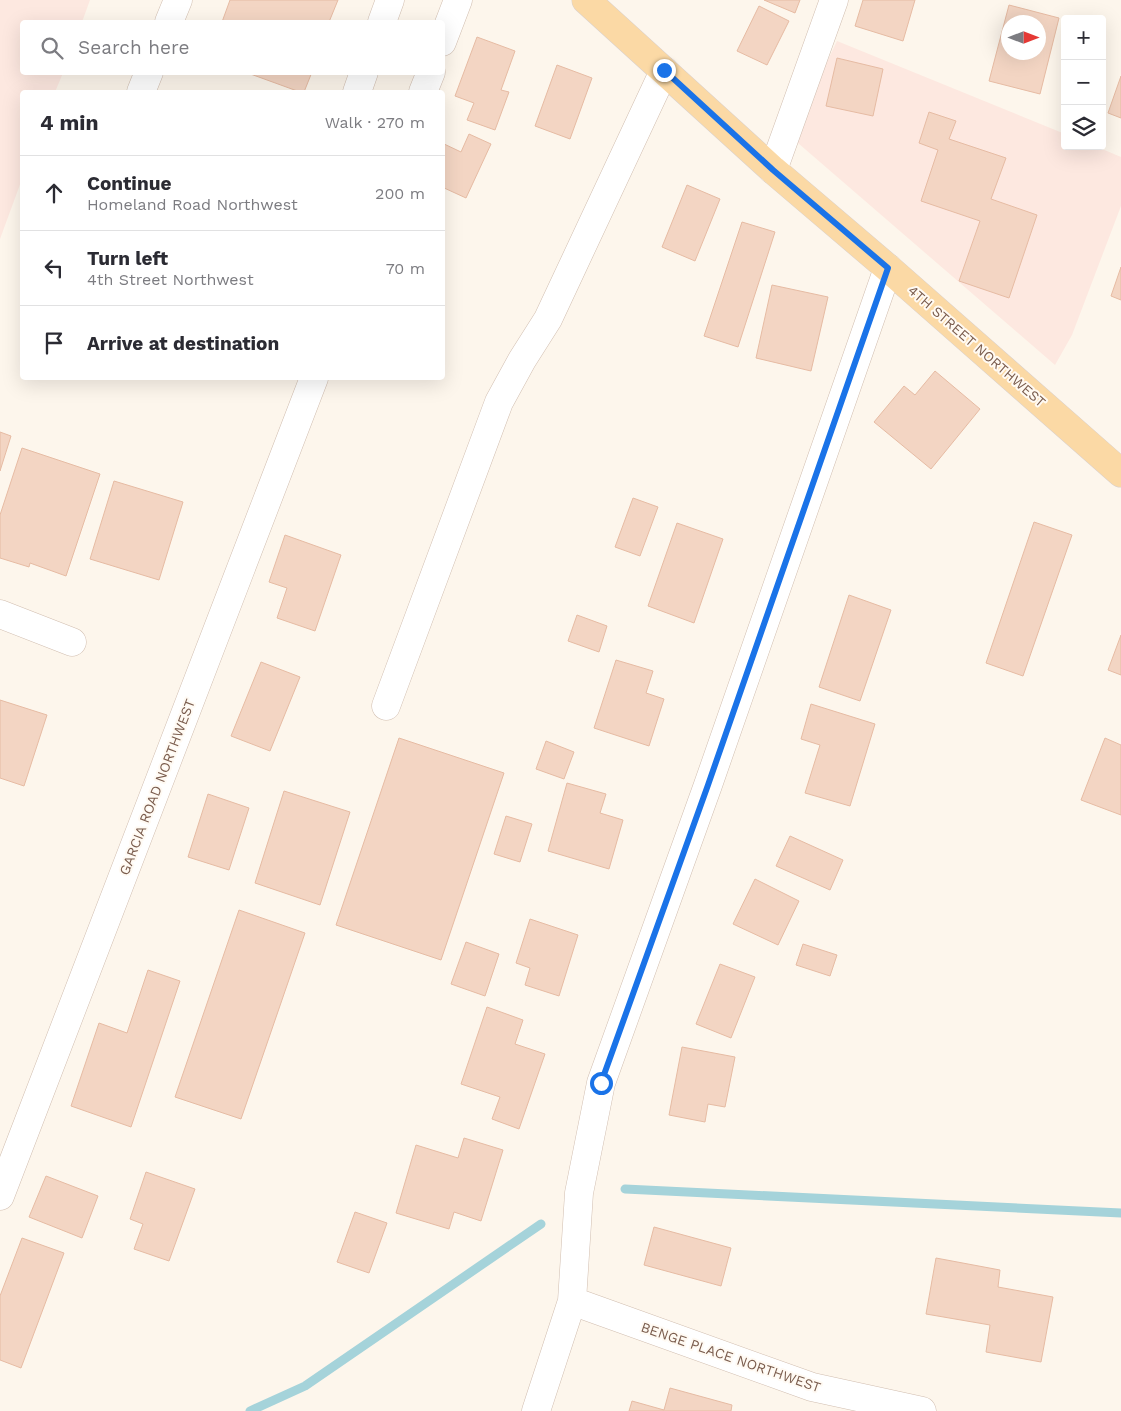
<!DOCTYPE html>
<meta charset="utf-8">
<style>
body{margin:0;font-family:"Work Sans",sans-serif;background:#f7f7f7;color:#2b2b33}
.controls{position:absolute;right:15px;top:15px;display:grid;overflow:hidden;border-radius:5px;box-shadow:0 5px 20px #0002}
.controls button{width:45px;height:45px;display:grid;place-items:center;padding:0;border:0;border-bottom:1px solid #e1e1e2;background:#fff;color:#2b2b33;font:25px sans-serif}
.compass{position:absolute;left:1001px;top:15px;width:45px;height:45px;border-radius:50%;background:#fff;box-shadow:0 5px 20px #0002;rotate:90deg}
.stop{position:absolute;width:15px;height:15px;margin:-11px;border:4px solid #1a73e8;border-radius:50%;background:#fff}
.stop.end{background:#1a73e8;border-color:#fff;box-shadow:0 1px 5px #0008}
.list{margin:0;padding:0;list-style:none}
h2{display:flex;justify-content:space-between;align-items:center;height:65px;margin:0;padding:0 20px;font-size:21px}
h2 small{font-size:16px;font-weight:400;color:#7c7c81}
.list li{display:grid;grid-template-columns:32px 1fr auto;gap:15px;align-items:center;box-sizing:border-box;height:75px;padding:0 20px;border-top:1px solid #e1e1e2}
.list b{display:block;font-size:19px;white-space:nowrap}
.list p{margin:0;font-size:16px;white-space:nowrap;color:#7c7c81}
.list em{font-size:16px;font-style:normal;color:#7c7c81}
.icon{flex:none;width:28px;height:28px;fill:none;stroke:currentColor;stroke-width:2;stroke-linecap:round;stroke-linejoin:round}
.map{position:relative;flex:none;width:1121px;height:1411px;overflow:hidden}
.search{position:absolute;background:#fff;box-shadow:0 5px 20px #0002;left:20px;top:20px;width:425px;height:55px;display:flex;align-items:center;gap:12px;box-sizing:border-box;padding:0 18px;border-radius:5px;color:#7c7c81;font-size:19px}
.panel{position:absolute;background:#fff;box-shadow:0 5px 20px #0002;left:20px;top:90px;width:425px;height:290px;border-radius:5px}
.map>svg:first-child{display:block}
</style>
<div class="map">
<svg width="1121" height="1411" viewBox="0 0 1121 1411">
<rect width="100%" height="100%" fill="#fdf6ec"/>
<path fill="#fde8e0" d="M0,0H90L82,22H22V72L63,73L55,92H22V179L0,239Z
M837,41L1065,134V146H1095L1121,157V206L1072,335L1055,365L791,137Z"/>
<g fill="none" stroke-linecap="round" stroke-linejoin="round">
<path stroke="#a5d3da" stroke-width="9" d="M625,1189L1121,1213
M250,1411L305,1386L541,1224"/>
</g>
<path fill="#f3d5c3" stroke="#e6bba3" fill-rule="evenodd" d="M230,0H338L329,22H222Z
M764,0H800L795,13Z
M863,0H915L903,41L855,26Z
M1009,5L1059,18L1040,94L989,81ZM1008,22H1038V52H1008Z
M759,6L789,21L767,65L737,51Z
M477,37L515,51L501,90L509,92L495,130L467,120L474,103L455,96Z
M837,58L883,69L873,116L826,106Z
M557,65L592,78L570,139L535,126Z
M245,72H312L304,92H300Z
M1121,76V118L1108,113Z
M929,112L956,121L949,139L1006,158L991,199L1037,215L1009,298L959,281L980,221L921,201L938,150L919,143Z
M469,134L491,144L466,198L442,187V143L461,152Z
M687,185L720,199L695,261L662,247Z
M742,222L775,232L738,347L704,336Z
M1121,267V300L1111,296Z
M772,285L828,297L811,371L756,358Z
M935,371L980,409L931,469L874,422L904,386L915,395Z
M0,432L11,436L0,471Z
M22,448L100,474L66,576L30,563L29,567L0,558V515Z
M114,481L183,502L159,580L90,559Z
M633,498L658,507L640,556L615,547Z
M1034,522L1072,535L1023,676L986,663Z
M677,523L723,539L694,623L648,606Z
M285,535L341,555L315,631L277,618L287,588L269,582Z
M849,595L891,610L860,701L819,687Z
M577,615L607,626L599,652L568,641Z
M1121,635V675L1108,670Z
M616,660L653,671L646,693L664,699L649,746L594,728Z
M261,662L300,677L270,751L231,736Z
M0,700L47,715L24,786L0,778Z
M811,704L875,724L850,806L805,793L820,745L801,739Z
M399,738L504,773L441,960L336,925Z
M1105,738L1121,745V815L1081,800Z
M546,741L574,752L564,779L536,769Z
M567,783L606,794L600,813L623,820L609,869L548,851Z
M284,791L350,812L320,905L255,883Z
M208,794L249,808L229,870L188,857Z
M506,816L532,824L520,862L494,854Z
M790,836L843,860L830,890L776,866Z
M755,879L799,901L778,945L733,924Z
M239,910L305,933L241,1119L175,1097Z
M530,919L578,935L559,996L525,985L530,968L516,963Z
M466,942L499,954L485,996L451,984Z
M803,944L837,955L830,976L796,965Z
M720,964L755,977L731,1038L696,1024Z
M148,970L180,981L131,1127L71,1106L99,1023L127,1033Z
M487,1007L523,1020L515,1044L545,1054L519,1129L492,1119L500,1097L461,1084Z
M682,1047L735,1057L725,1107L708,1104L705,1122L669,1115Z
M464,1138L503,1150L481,1221L454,1212L449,1229L396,1213L416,1145L458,1158Z
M146,1172L195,1189L169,1261L134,1249L143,1224L130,1219Z
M46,1176L98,1196L82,1238L29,1217Z
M355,1212L387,1223L369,1273L337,1262Z
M654,1227L731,1248L721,1286L644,1265Z
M22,1238L64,1253L21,1368L0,1360V1296Z
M936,1258L1000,1270L998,1287L1053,1297L1041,1362L986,1352L990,1325L926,1314Z
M670,1388L732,1405L731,1411H629L632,1401L664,1410Z"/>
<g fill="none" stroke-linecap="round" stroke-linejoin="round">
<g stroke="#d1beb0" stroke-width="29">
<path id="minor" d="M169,22L178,0
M382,22L390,0
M442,42L458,0
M141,92L149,72
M357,92L364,72
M423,92L431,72
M773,170L834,0
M0,614L72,642
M386,706L499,402L522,360L548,319L664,71
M0,1196L314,378
M572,1301L812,1387L922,1411
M536,1411L572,1301L579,1193L601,1083L708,785L888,268"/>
</g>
<g stroke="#dad1cd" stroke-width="29">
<path id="major" d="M586,0L773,170L888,268L1121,473"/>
</g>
<use href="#minor" stroke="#fff" stroke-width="28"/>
<use href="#major" stroke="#fbd9a5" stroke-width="28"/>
</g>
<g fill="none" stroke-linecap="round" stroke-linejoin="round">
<path stroke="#1a73e8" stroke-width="6" d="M601,1083L708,785L888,268L773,170L664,70"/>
</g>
<g text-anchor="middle" stroke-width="4" stroke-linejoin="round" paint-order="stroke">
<g font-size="14" fill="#7a5c4d" stroke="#fffaf3">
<text transform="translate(977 346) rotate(41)" y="5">4TH STREET NORTHWEST</text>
<text transform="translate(157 787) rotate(-69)" y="5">GARCIA ROAD NORTHWEST</text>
<text transform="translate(731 1357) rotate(19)" y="5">BENGE PLACE NORTHWEST</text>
</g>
</g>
</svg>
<div class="controls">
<button>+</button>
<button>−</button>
<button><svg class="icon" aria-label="layers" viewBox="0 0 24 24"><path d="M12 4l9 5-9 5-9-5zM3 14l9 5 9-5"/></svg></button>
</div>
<svg class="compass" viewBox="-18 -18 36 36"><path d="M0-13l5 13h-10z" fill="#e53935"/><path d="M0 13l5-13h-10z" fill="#7c7c81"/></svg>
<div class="stop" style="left:601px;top:1083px"></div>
<div class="stop end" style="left:664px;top:70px"></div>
<div class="search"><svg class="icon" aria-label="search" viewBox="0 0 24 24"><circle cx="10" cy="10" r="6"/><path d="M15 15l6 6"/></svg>Search here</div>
<section class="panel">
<h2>4 min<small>Walk · 270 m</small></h2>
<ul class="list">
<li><svg class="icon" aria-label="ahead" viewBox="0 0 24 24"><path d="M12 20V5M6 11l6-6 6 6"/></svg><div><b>Continue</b><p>Homeland Road Northwest</p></div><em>200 m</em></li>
<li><svg class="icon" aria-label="left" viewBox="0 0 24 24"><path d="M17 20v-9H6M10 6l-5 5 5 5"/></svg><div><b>Turn left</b><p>4th Street Northwest</p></div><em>70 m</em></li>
<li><svg class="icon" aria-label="arrive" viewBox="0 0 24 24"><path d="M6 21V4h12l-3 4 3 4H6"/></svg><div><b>Arrive at destination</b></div></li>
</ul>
</section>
</div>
